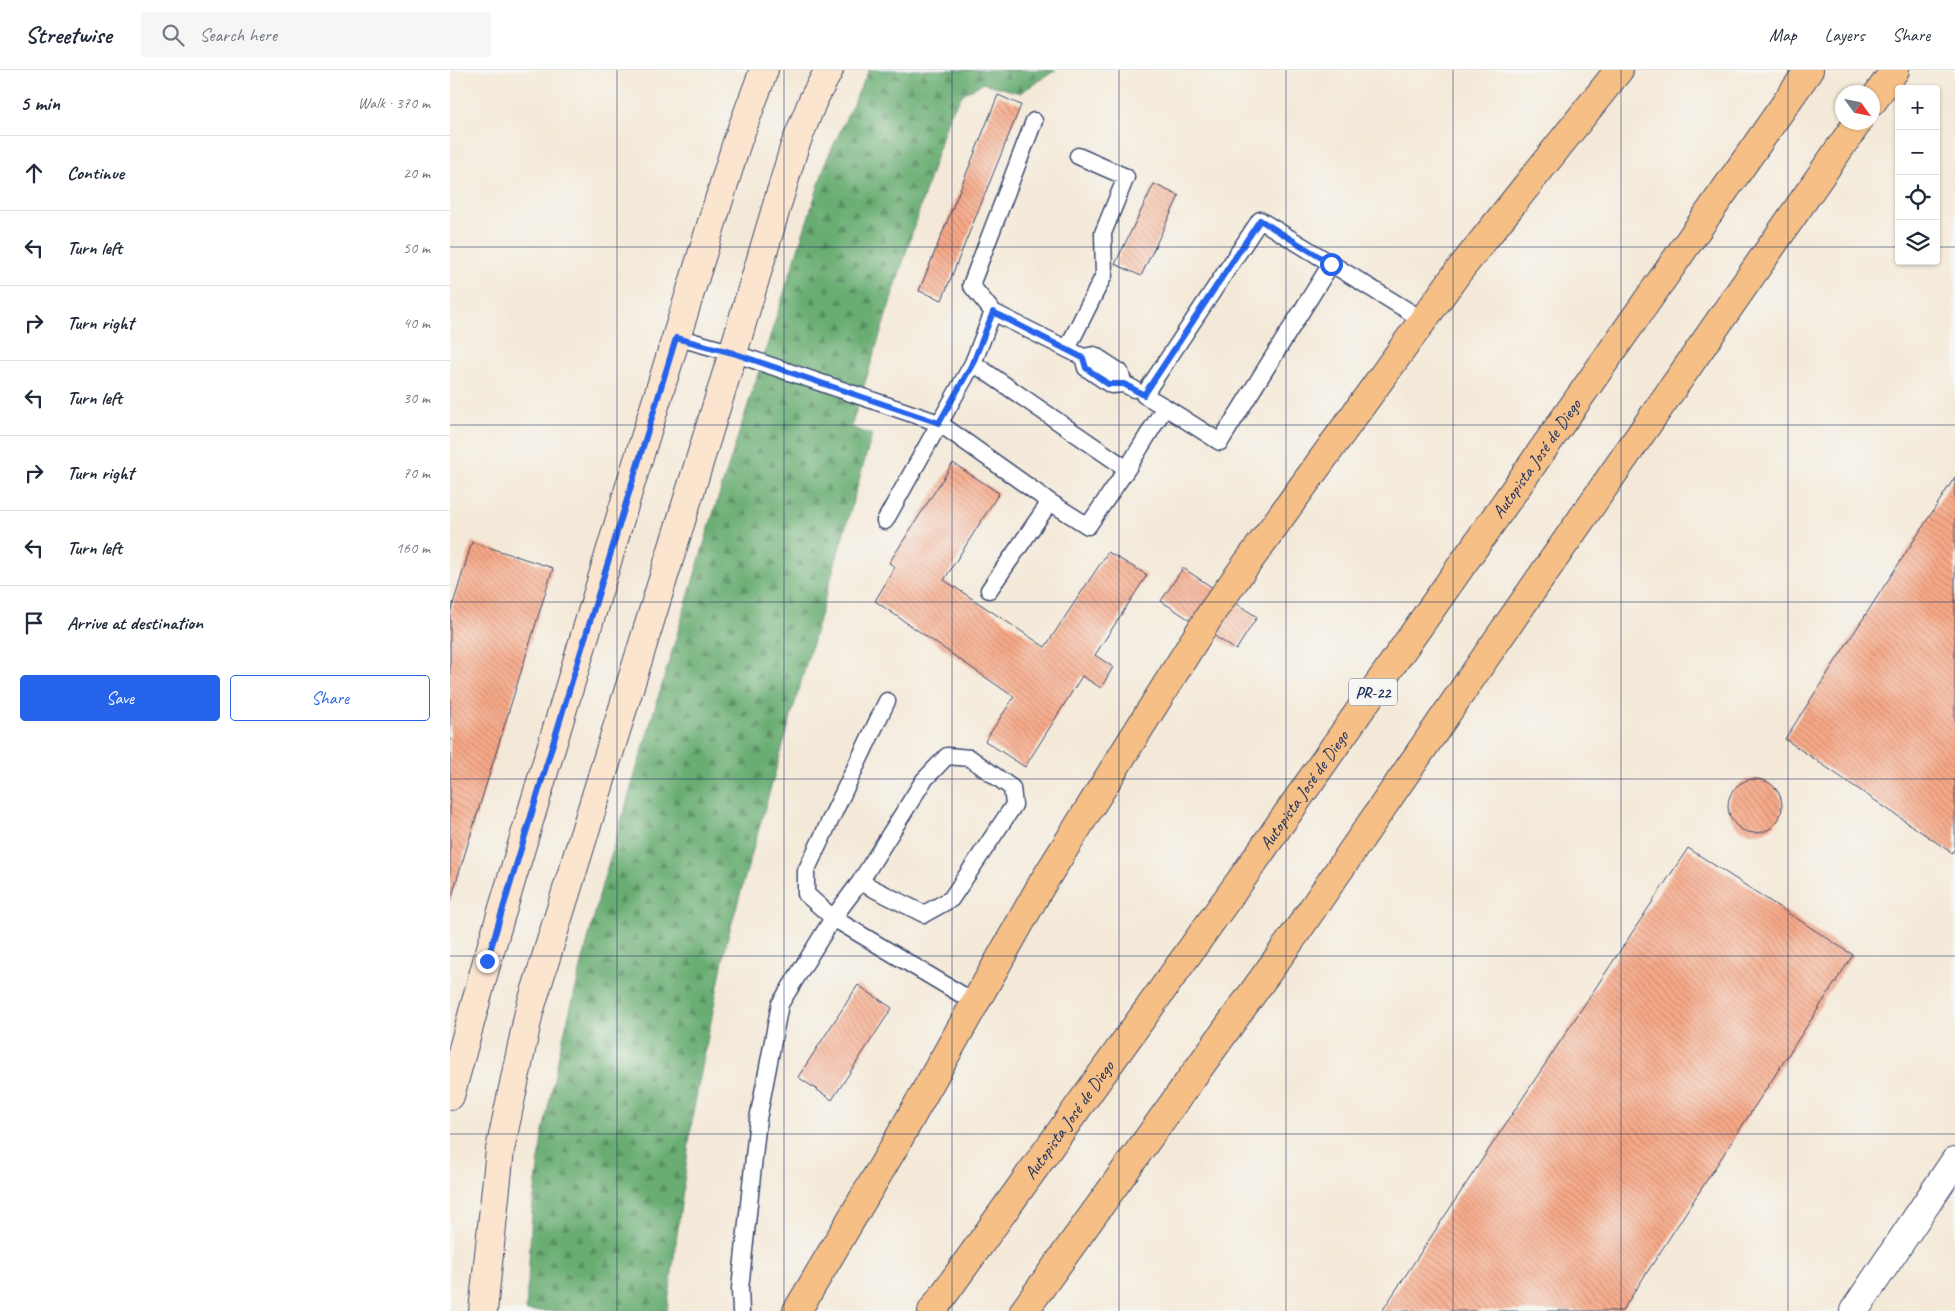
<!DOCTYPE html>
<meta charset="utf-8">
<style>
body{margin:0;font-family:Caveat,sans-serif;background:#f6f6f7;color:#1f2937}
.controls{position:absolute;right:15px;top:15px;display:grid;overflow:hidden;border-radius:5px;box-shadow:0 1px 4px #0004}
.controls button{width:45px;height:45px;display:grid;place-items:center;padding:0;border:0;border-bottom:1px solid #e0e1e3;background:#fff;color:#1f2937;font:25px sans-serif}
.compass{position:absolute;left:1385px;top:15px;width:45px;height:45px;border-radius:50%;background:#fff;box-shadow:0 1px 4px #0004;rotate:123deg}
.stop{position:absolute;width:15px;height:15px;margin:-11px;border:4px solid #2563eb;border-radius:50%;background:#fff}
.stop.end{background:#2563eb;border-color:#fff;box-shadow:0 1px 5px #0008}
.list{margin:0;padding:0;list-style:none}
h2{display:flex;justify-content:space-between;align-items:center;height:65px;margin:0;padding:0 20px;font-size:21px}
h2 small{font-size:16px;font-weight:400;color:#747a83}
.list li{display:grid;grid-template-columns:32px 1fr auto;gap:15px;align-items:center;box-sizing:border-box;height:75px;padding:0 20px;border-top:1px solid #e0e1e3}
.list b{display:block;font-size:19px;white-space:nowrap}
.list em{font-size:16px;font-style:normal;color:#747a83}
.actions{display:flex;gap:10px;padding:15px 20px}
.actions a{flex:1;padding:11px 0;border:1px solid #2563eb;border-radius:5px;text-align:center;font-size:18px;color:#2563eb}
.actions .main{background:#2563eb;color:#fff}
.icon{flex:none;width:28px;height:28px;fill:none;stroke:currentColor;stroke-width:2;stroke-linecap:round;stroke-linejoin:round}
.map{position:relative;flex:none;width:1505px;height:1241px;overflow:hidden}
header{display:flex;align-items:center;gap:30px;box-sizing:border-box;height:70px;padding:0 25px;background:#fff;border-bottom:1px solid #e0e1e3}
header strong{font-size:24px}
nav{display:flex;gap:28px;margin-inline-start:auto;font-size:18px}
.search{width:350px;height:45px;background:#f6f6f7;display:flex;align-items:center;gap:12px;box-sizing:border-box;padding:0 18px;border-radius:5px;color:#747a83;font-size:19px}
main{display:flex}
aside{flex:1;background:#fff}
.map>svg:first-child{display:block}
</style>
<header>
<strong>Streetwise</strong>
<div class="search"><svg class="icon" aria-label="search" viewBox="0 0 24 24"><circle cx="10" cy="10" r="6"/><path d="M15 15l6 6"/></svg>Search here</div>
<nav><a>Map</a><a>Layers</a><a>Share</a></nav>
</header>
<main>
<aside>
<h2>5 min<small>Walk · 370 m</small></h2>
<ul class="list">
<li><svg class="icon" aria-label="ahead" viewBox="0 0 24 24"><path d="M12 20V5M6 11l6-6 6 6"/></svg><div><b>Continue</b></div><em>20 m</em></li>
<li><svg class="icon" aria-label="left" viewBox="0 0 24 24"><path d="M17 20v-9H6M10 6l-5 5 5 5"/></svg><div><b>Turn left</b></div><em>50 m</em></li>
<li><svg class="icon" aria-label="right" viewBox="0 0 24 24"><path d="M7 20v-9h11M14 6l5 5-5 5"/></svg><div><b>Turn right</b></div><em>40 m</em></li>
<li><svg class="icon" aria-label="left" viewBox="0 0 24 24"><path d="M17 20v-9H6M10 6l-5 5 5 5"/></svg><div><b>Turn left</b></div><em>30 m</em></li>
<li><svg class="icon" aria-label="right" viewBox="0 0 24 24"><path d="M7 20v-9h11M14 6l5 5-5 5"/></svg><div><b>Turn right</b></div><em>70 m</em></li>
<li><svg class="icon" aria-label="left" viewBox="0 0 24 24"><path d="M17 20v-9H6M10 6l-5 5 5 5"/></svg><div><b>Turn left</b></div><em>160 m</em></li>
<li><svg class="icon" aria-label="arrive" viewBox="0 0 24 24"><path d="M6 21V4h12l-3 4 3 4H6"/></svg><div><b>Arrive at destination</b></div></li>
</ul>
<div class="actions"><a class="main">Save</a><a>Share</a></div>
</aside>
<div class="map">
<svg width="1505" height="1241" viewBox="0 0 1505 1241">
<defs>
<pattern id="forest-firs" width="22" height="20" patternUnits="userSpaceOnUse" patternTransform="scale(1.25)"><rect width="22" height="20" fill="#69ad72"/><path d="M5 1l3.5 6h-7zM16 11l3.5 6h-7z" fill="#568d61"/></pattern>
<pattern id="building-back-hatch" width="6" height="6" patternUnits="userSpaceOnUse" patternTransform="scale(1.25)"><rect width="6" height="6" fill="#f8a987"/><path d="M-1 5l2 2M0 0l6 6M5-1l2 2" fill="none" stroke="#c88a72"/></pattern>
</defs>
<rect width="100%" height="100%" fill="#f6f6f2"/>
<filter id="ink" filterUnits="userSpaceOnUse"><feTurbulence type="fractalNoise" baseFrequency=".02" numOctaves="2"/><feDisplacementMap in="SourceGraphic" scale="10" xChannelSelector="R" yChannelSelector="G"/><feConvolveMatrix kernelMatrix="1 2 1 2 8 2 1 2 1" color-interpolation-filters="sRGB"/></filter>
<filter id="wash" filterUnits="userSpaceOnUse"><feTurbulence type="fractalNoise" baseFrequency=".0096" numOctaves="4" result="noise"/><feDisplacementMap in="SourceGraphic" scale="20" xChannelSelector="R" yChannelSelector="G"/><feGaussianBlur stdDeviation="1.12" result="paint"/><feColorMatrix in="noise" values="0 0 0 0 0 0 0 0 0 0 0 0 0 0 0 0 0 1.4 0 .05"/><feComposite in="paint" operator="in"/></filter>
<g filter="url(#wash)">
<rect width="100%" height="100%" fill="#f4e9d8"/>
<path fill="url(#forest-firs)" stroke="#426e68" d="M419,0H606L570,23L533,13L513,24L499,46L401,357L422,365L277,870L243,1043L217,1241H76L82,1142L92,1067L110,980L152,815L263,444L377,89Z"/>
<g id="blocks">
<path fill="url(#building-back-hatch)" d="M548,25L571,35L492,230L469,221Z
M704,114L729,126L691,206L665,194Z
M503,393L549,423L494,510L595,577L658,482L697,505L645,585L663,597L651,618L632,606L575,697L535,671L564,627L425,531L445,497L439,493Z
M1505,407V778L1502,783L1335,669Z
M22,472L103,498L0,832V544Z
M733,498L807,547L786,580L711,531Z
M1278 736a27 27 0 1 1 54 0a27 27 0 1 1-54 0Z
M1238,778L1403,885L1172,1241H932Z
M408,915L442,938L382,1030L348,1007Z"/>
</g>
</g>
<g filter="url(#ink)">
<use href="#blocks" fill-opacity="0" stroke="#3c4b70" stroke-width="1"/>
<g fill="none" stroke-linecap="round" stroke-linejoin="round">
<g stroke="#3c4b70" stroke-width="19">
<path id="lane" d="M881,194L770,372L715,337L694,325L810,150L973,250
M543,242L521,215L584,51
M226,267L283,283L489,353L600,432L638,456L677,399
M617,279L654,205L653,163L676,107L628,86
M633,287L636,298L661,315L674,314L684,319
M523,293L677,399L715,337
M435,451L523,293L543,242L633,287L644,285L670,302L674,314
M539,520L600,432
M410,812L474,844L501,829L564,735L562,718L520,688L497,686L474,710L410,812L383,848L356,824V801L437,631
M291,1241L290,1219L308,1049L330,934L383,848L524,932"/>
</g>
<g stroke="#3c4b70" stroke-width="30">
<path id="street" d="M1404,1241L1505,1091"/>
</g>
<g stroke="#3c4b70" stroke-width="30">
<path id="secondary" d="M0,1026L37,891L179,419L287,72L314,0
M33,1241L50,1080L79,942L283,283L344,78L363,30L379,0"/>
</g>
<g stroke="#3c4b70" stroke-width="30">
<g id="highway">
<path d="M1422,32L1445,0"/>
<path d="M347,1241L444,1077L592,814L764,539L1008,202L1169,0"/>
<path id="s1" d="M482,1241L793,807L1359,0"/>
<path d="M574,1241L843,867L1048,569L1408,52"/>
</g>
</g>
<use href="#lane" stroke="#fff" stroke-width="16"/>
<use href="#street" stroke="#fff" stroke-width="28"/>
<use href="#secondary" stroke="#fbe5cf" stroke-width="28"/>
<use href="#highway" stroke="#f5bf86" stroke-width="28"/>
</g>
</g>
<g fill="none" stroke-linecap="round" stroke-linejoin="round" filter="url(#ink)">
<path stroke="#2563eb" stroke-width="6" d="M37,891L226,268L283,283L489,353L523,293L543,242L633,288L636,298L658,314H674L694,325L810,150L881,194"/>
</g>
<path fill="none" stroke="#1b2f5e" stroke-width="1" stroke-opacity="0.55" d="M167,0V1241M334,0V1241M502,0V1241M669,0V1241M836,0V1241M1003,0V1241M1171,0V1241M1338,0V1241M0,177H1449M1486,177H1505M0,355H1505M0,532H1505M0,709H1505M0,886H1505M0,1064H1505"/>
<g text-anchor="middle" stroke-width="4.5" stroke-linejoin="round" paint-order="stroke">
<rect fill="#f6f6f2" stroke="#5d6b8a" stroke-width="1" x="899" y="608.5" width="48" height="27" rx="4"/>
<g font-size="16" font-weight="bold" fill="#1b2f5e">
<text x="923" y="628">PR-22</text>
</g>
<g font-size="18" fill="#1b2f5e" stroke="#f6f6f2">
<text dy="6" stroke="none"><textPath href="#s1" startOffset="1045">Autopista José de Diego</textPath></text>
<text dy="6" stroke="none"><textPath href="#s1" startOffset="640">Autopista José de Diego</textPath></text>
<text dy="6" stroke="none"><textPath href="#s1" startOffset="235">Autopista José de Diego</textPath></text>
</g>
</g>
</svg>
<div class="controls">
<button>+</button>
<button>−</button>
<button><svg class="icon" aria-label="locate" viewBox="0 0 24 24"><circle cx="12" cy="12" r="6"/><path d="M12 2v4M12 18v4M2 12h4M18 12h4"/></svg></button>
<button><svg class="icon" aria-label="layers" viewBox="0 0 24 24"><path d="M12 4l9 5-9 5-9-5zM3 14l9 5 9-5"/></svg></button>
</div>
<svg class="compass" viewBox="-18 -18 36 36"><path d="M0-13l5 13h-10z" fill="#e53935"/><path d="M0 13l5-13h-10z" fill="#747a83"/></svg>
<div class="stop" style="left:881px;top:194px"></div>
<div class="stop end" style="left:37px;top:891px"></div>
</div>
</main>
